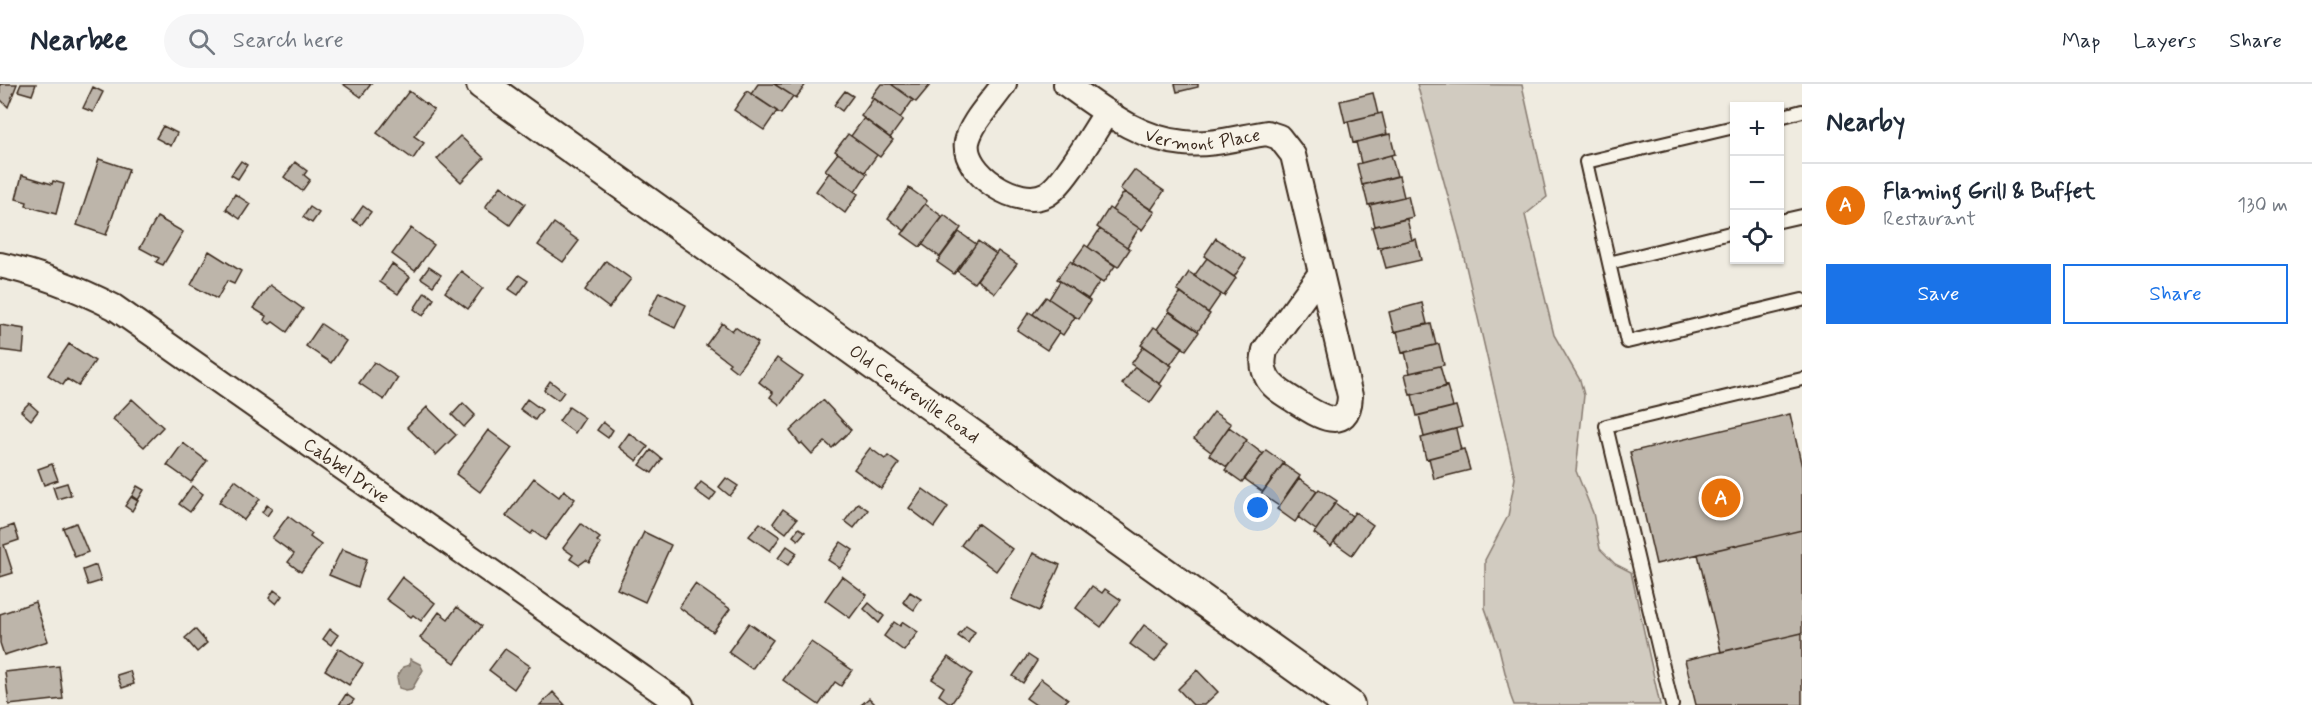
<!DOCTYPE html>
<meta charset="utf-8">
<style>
body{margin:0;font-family:Mynerve,sans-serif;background:#f6f6f7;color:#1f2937}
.controls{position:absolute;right:18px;top:18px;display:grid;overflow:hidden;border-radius:0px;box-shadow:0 2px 4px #0004}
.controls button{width:54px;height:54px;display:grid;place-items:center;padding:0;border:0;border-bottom:2px solid #e0e1e3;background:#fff;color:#1f2937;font:30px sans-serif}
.you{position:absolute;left:1258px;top:424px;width:21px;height:21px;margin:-15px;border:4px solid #fff;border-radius:50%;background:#1a73e8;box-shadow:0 0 0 9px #1a73e833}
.badge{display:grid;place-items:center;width:39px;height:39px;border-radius:50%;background:#1a73e8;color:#fff;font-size:20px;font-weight:700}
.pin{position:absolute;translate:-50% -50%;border:3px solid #fff;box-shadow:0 2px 6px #0006}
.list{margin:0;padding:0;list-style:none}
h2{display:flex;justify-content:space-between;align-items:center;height:78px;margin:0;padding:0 24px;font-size:26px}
h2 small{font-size:20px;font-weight:400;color:#747a83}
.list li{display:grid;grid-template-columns:39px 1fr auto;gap:18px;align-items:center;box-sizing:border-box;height:84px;padding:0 24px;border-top:2px solid #e0e1e3}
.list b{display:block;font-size:22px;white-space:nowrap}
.list p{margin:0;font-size:20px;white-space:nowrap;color:#747a83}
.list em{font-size:20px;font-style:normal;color:#747a83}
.actions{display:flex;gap:12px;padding:18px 24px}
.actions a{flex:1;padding:14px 0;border:2px solid #1a73e8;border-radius:0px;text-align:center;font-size:21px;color:#1a73e8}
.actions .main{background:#1a73e8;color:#fff}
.icon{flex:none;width:33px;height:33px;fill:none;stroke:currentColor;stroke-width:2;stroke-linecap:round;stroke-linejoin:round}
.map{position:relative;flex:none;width:1802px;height:621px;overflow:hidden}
header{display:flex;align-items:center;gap:36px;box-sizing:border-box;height:84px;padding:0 30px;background:#fff;border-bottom:2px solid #e0e1e3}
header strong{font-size:28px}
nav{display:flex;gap:33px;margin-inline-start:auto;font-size:21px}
.search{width:420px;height:54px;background:#f6f6f7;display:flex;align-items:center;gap:15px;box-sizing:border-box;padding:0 21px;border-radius:33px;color:#747a83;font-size:22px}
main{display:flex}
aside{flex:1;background:#fff}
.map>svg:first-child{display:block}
</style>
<header>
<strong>Nearbee</strong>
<div class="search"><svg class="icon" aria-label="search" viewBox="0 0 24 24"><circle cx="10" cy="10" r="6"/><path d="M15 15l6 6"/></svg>Search here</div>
<nav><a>Map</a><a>Layers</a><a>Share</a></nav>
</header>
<main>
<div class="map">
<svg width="1802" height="621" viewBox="0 0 1802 621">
<rect width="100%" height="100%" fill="#efebe0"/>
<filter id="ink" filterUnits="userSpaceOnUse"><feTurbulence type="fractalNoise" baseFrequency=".0167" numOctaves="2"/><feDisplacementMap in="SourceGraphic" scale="12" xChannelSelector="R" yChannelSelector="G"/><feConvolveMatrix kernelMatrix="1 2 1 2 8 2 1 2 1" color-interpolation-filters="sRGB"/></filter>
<g filter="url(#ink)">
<path fill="#d1cbc0" stroke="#867a6f" stroke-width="1.5" d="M1417,0L1522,1L1547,113L1525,131L1554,251L1580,296L1584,311L1576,387L1593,429L1600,465L1615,480L1631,488L1660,621H1514L1511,613L1499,564L1485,524V476L1508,432L1515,394L1459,152Z"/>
<path fill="#aaa296" stroke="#7e7266" stroke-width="1.5" d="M410,575L420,580L423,586L412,605L406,606L399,604L397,593L403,583L410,581Z"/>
<path fill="#bdb5aa" stroke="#3b2a1e" stroke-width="1.5" d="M0,0H17L8,23L0,15Z
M21,0H36L32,11L18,7Z
M343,0H371L361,13Z
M758,0H774L793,12L781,30L751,10Z
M774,0H806L796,14Z
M881,0H891L913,16L900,34L871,13Z
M891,0H929L930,1L916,18Z
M1175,0H1198V3L1177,8Z
M93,3L103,8L93,28L83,24Z
M409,7L434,26L414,52L424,59L413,75L377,49Z
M747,7L777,27L764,46L734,26Z
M845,7L853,12L842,27L834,21Z
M1373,9L1378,30L1345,38L1340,17Z
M874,14L903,36L890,54L861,32Z
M1382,29L1387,50L1353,59L1348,37Z
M864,34L893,56L880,73L851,52Z
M163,42L177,49L171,62L156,54Z
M848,50L877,71L865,88L835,67Z
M1390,50L1395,70L1361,79L1356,58Z
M460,52L484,74L461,98L437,75Z
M838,69L867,90L855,108L825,86Z
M1391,71L1397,92L1362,101L1357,80Z
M99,75L129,85L106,151L77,141Z
M241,77L247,81L238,95L231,91Z
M295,78L307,87L304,91L310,96L302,107L284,93Z
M1134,86L1164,107L1151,126L1120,105Z
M829,89L858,110L845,129L816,107Z
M22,91L52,100L53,97L64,100L56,130L26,122L27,118L16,115Z
M1399,92L1404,113L1368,121L1363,101Z
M501,102L525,120L510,141L485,123Z
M909,104L927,117L905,147L888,134Z
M1124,108L1155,128L1142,146L1112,126Z
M235,110L250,120L240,135L226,125Z
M1408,112L1413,133L1375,142L1370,121Z
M925,120L943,133L920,163L902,150Z
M363,122L371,128L361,141L353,136Z
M310,123L319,129L312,139L303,133Z
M1109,124L1139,144L1127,163L1097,143Z
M944,131L961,144L940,173L922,160Z
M157,133L183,148L163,181L156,178L159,174L140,164Z
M1407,135L1412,156L1378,164L1372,143Z
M554,139L579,157L563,178L538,161Z
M411,144L434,161L415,187L392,170Z
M1100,145L1130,165L1118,183L1088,163Z
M959,148L976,160L954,190L937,178Z
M1216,154L1246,175L1234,193L1204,172Z
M1416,155L1421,176L1386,184L1380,163Z
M978,157L996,170L974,199L957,187Z
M1085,161L1115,182L1103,199L1072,179Z
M209,167L241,187L234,200L227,197L217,215L191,201Z
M998,167L1017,180L995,209L977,196Z
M1207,174L1236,194L1224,212L1194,192Z
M606,177L631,195L609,224L585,206Z
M1070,177L1100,197L1088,215L1057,195Z
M392,180L410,193L398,210L380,198Z
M429,183L441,191L433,202L421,194Z
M461,187L483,204L468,225L445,208Z
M1189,188L1221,210L1208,229L1177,206Z
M519,191L528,197L518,211L509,205Z
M1060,197L1090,217L1079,235L1049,215Z
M270,201L303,225L287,248L273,238L270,240L264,236L266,232L253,224Z
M425,208L434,215L423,232L414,225Z
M659,208L686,221L675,244L648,231Z
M1180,209L1210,230L1198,247L1168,226Z
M1046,213L1075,233L1063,251L1033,230Z
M1422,219L1427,240L1394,248L1389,228Z
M1029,228L1059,248L1047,266L1017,246Z
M1169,228L1199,248L1186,266L1157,245Z
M722,239L732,247L735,243L758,259L737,288L728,281L730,279L706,261Z
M321,240L346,257L331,279L306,262Z
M1431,240L1436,261L1402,269L1397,247Z
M0,241L25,245L23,269L0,266Z
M1154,243L1183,263L1170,281L1141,261Z
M69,260L95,277L78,302L67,295L63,301L48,291Z
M1439,260L1444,281L1410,289L1405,268Z
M1144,262L1172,282L1160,300L1131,280Z
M777,274L802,292L780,321L770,313L773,309L759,298Z
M374,278L398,294L384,316L359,299Z
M1440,282L1446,303L1410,311L1405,290Z
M1135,283L1162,302L1150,319L1122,300Z
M550,297L564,308L558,316L544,306Z
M1447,302L1453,323L1417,332L1412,311Z
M132,315L163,343L144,363L113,335Z
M527,315L542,326L535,336L520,325Z
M823,316L851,346L832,364L825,358L812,370L802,359L800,360L790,347Z
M29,319L38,327L31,336L21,327Z
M463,319L475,331L464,343L452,331Z
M1456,322L1462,343L1424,353L1419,331Z
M427,323L456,351L436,371L407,343Z
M569,323L585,334L575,349L559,337Z
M1214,328L1231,340L1211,368L1194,355Z
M1790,330L1802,383V446L1656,480L1630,368Z
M603,338L613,346L608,354L597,346Z
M1229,343L1247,356L1227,383L1209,371Z
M1456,345L1461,366L1426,375L1421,354Z
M488,346L512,364L480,408L456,390Z
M629,349L648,363L637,377L619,363Z
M1246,357L1263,370L1242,398L1225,386Z
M183,359L207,377L191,398L167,381Z
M870,364L885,375L888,372L899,380L881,405L854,385Z
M1464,365L1470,386L1434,395L1429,374Z
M651,366L662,375L652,389L640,381Z
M1266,366L1284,379L1263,408L1245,395Z
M52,380L58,396L44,401L38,385Z
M1283,380L1300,392L1279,422L1261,410Z
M534,394L559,413L564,406L575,415L545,456L533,447L531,450L506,432Z
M726,394L738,402L730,412L719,403Z
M1299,394L1317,407L1295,438L1277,425Z
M235,396L260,415L244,436L219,418Z
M701,398L716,409L710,417L695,406Z
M67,399L71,411L57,415L53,403Z
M137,402L144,406L138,416L132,412Z
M192,402L203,410L190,428L179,420Z
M923,405L948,423L934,443L909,424Z
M1319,405L1337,417L1316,446L1298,433Z
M131,413L138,417L132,427L125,422Z
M858,419L868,426L854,444L845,437Z
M1335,419L1352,432L1331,462L1314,449Z
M267,421L272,425L267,432L262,428Z
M783,425L797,435L786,449L773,439Z
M1355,428L1373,441L1352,471L1334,458Z
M288,432L312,450L310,453L321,461L301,488L288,478L294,470L272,454Z
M76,439L88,468L75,473L63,444Z
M760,439L780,453L770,467L749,452Z
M977,439L1012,465L996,487L961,461Z
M581,440L600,454L597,457L601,460L589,478L586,476L579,481L570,475L573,471L563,464Z
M14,441L19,456L4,461L13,489L0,493V446Z
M799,444L805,448L798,456L793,452Z
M1802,446V549L1721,568L1698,470Z
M644,448L671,461L645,518L617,505Z
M841,458L853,466L840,484L828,476Z
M787,462L797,469L788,481L778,474Z
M342,465L367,475L358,503L329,491Z
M1033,469L1060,481L1039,527L1011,515Z
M96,481L101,497L88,501L83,486Z
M842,492L867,511L850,534L825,516Z
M402,493L435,519L421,537L413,531L411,533L386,515Z
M695,500L730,525L713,548L679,523Z
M1092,502L1102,509L1105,505L1121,516L1101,543L1076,524Z
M274,506L282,512L276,520L269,514Z
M910,508L921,515L914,526L903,518Z
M35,518L48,557L4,571L0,559V530Z
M869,519L884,532L879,539L864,525Z
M457,523L482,542L455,579L420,554L439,528L448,535Z
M894,538L900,542L903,538L918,548L904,567L884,552Z
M749,539L773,556L752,585L728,568Z
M1144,541L1169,559L1155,578L1130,560Z
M966,542L975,548L968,559L958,552Z
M195,545L207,559L197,568L185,554Z
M330,545L338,551L331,561L323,555Z
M1802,549V621H1696L1685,576Z
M811,558L852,586L841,602L835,598L819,621L783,596Z
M339,564L363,580L349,601L325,586Z
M505,565L530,582L514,605L489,586Z
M1028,571L1037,577L1023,599L1013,592Z
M948,573L972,590L951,620L939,611L944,603L932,595Z
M59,582L63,615L9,621L5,588Z
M1197,586L1218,608L1204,621H1193L1178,605Z
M130,587L134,600L122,604L117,591Z
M1041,595L1068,615L1063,621H1036L1026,614Z
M553,608L565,621H540Z
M346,610L354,616L350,621H339Z
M869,614L876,621H861Z"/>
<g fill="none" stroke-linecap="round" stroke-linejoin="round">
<g stroke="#3b2a1e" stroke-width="16">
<path id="service" d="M1780,33L1802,27
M1734,43L1586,78L1627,258L1802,216
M1780,137L1802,132
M1609,179L1734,148
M1672,621L1606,342L1802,295"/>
</g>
<g stroke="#3b2a1e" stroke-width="28">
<g id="minor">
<path d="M1004,0C993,17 971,38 967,58C962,89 1019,126 1047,110C1065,100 1094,47 1107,28"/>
<path id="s1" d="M1066,0C1102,25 1138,55 1184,59C1211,62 1240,53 1267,49L1279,53L1293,71L1321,189"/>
<path id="s2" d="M0,181C41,190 77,204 114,223L681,621"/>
<path d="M1321,189L1350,312C1348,353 1314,329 1295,317C1286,311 1272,304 1267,293C1262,283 1263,277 1265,266Z"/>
</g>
</g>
<g stroke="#3b2a1e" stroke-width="34">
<g id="tertiary">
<path id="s3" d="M482,0L1349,621"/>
</g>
</g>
<use href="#service" stroke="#f7f3e8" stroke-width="12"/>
<use href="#minor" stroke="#f7f3e8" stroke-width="24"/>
<use href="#tertiary" stroke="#f7f3e8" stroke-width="30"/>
</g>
</g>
<g text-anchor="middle" stroke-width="4.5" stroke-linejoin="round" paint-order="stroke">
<g font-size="18" fill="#3b2a1e" stroke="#f7f3e8">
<text dy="6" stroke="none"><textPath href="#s1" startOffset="152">Vermont Place</textPath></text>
<text dy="6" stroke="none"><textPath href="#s3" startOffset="532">Old Centreville Road</textPath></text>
<text dy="6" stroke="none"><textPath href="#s2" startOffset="406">Cabbel Drive</textPath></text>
</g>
</g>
</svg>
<div class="controls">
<button>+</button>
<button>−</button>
<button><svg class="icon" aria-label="locate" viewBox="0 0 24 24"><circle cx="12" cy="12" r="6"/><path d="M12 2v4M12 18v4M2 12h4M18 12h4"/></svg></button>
</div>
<div class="you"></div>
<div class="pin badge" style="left:1721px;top:414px;background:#e8710a">A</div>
</div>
<aside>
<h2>Nearby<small></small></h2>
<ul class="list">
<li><span class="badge" style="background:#e8710a">A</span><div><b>Flaming Grill &amp; Buffet</b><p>Restaurant</p></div><em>130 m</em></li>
</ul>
<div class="actions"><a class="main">Save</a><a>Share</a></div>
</aside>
</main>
